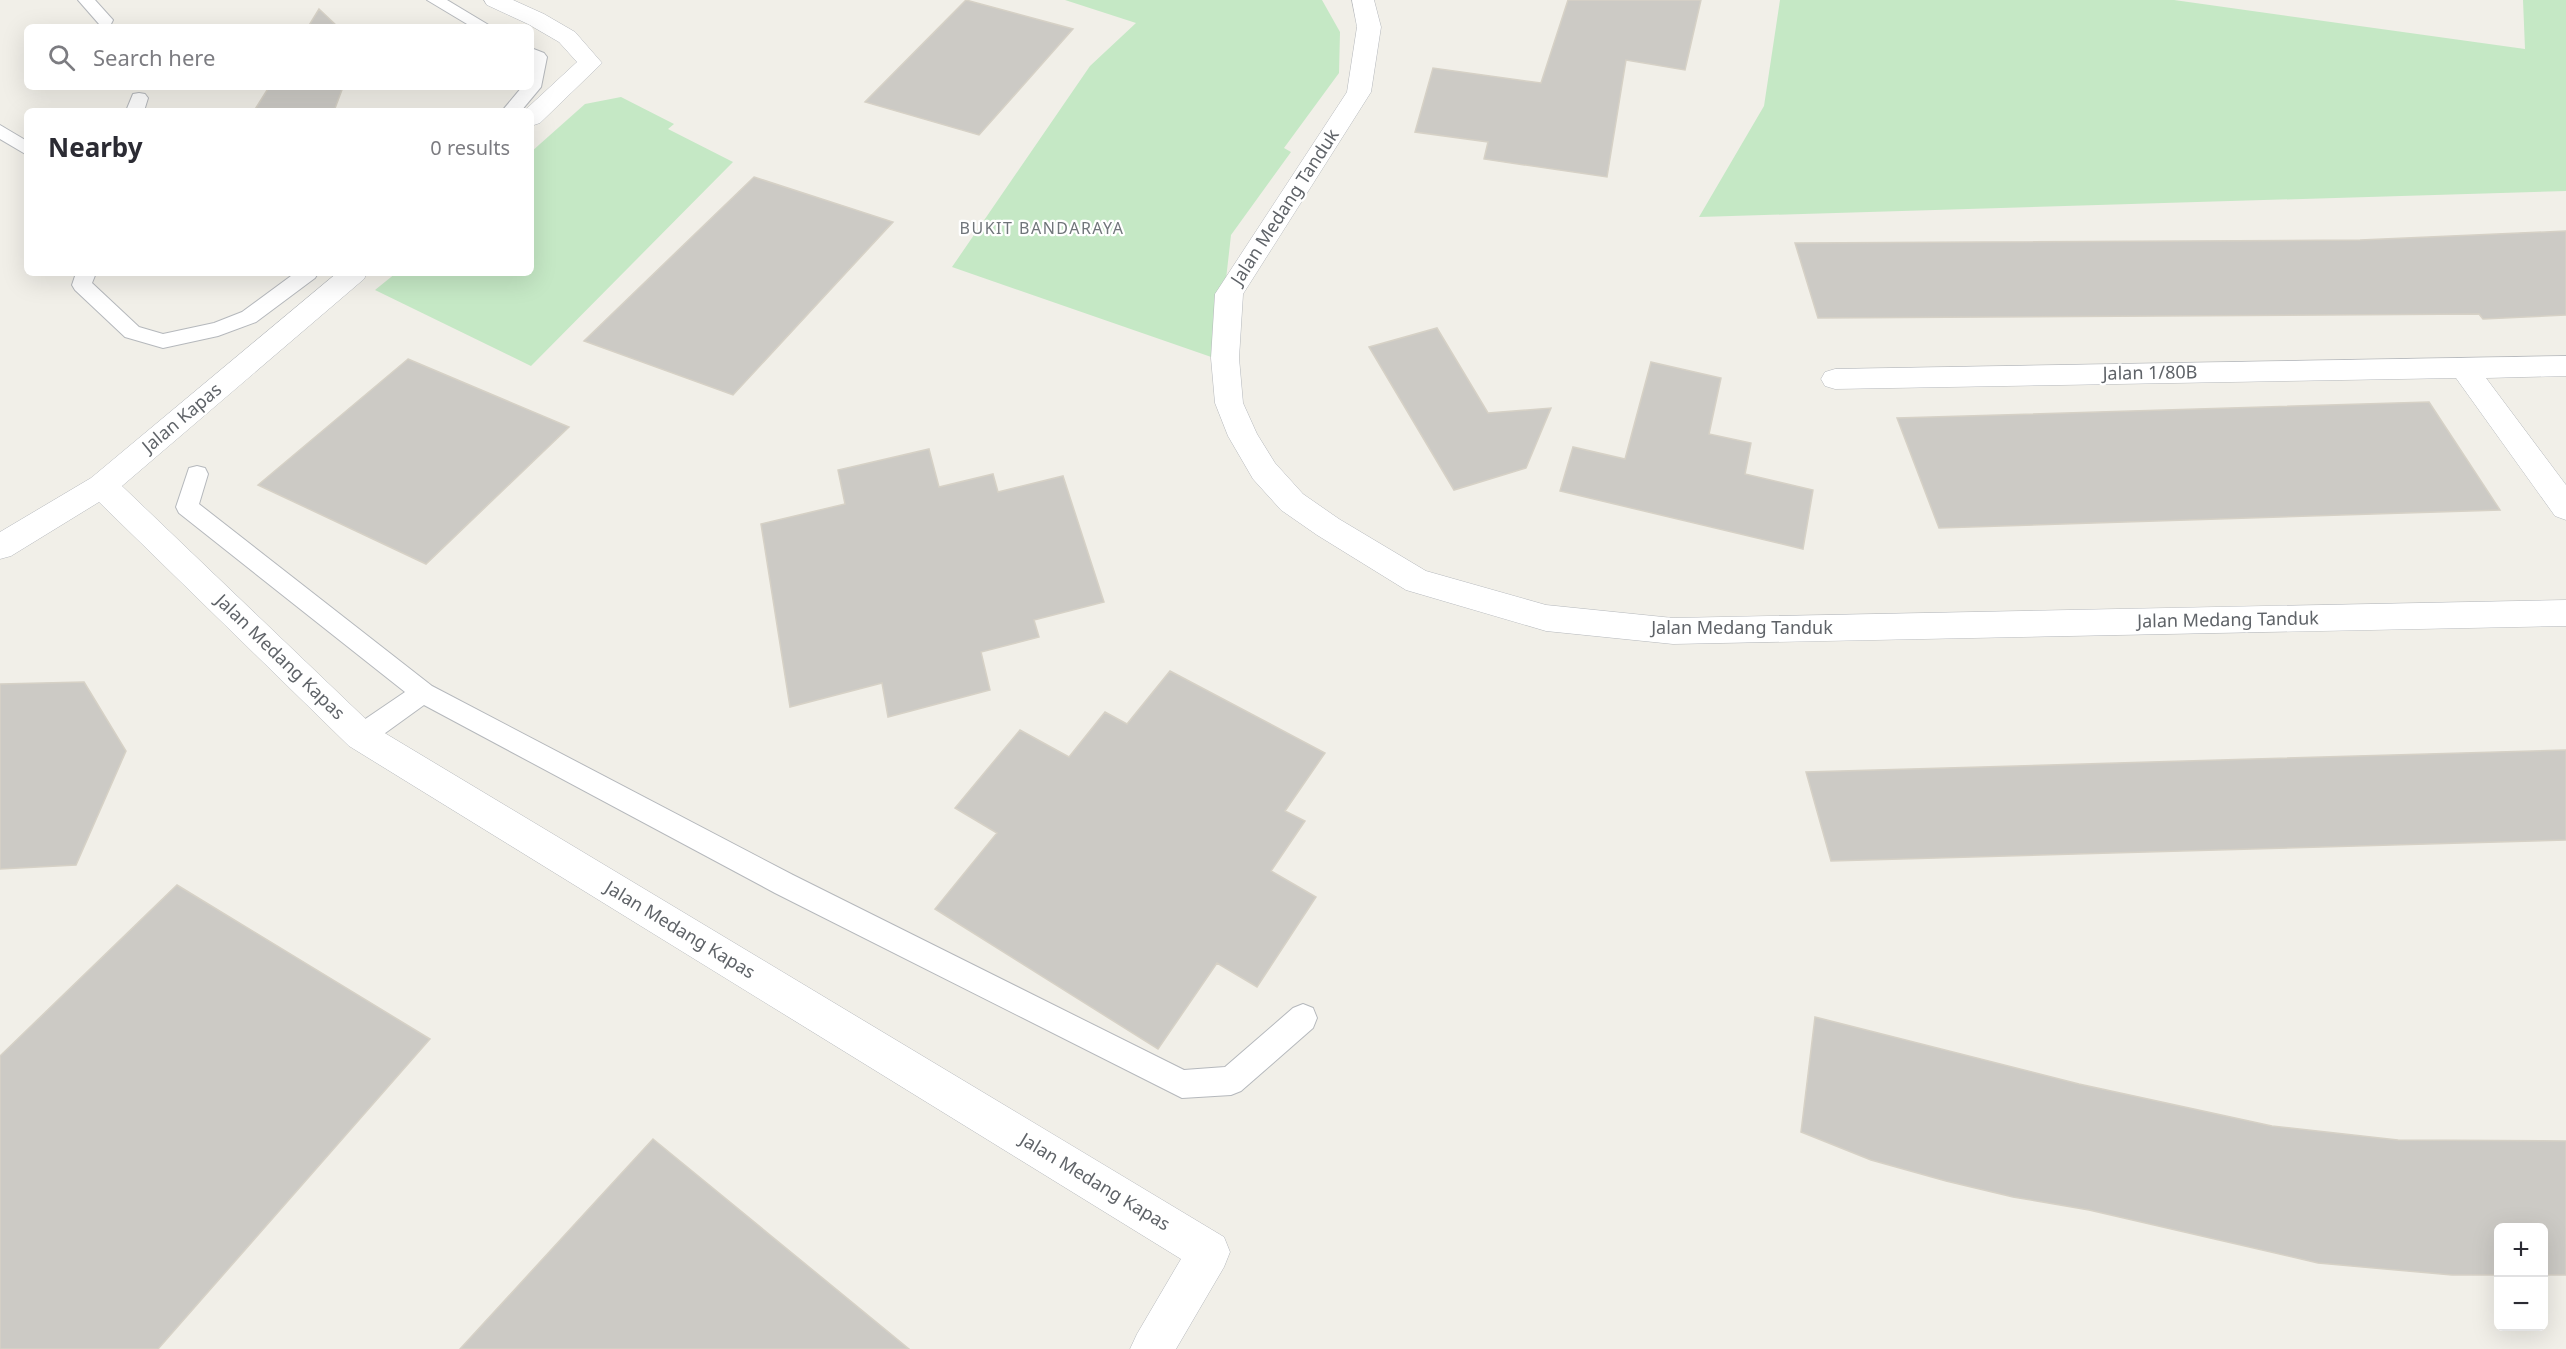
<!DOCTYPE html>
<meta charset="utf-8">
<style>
body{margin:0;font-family:"Noto Sans",sans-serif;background:#f2f2f3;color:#2b2b33}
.controls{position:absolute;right:18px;bottom:18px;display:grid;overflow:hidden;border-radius:9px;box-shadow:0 6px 24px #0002}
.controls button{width:54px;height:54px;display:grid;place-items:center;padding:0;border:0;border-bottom:2px solid #e1e1e2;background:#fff;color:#2b2b33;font:30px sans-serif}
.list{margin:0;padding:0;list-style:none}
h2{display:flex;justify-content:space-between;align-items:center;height:78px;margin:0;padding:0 24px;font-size:26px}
h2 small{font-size:20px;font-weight:400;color:#7c7c81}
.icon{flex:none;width:33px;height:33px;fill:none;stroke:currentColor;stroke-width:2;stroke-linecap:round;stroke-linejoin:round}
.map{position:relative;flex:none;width:2566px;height:1349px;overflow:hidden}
.search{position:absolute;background:#fff;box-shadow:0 6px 24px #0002;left:24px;top:24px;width:510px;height:66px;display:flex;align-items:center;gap:15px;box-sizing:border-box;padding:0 21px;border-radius:9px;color:#7c7c81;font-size:22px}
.panel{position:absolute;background:#fff;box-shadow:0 6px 24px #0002;left:24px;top:108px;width:510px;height:168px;border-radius:9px}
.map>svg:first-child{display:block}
</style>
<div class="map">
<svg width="2566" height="1349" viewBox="0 0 2566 1349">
<rect width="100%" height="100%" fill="#f1efe8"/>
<path fill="#c5e8c5" d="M1065,0H1322L1340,32L1339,73L1284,148L1291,152L1231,235L1217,359L952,267L1090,66L1136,23Z
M1780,0H2174L2525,49L2523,0H2566V191L1699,217L1764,106Z
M621,97L674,124L668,129L733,162L531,366L375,290L396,273H531V152L585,104Z"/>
<path fill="#cccac5" stroke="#d6d1c6" stroke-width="1.5" d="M966,0L1073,29L979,135L865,102Z
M1568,0H1701L1685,70L1626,60L1607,177L1484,159L1488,142L1415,132L1433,68L1541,83Z
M319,9L338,27H308Z
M269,87H343L334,111H254Z
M754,177L893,222L733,395L584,341Z
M2566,231V315L2483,319L2479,314L1818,318L1795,243L2360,240Z
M1437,328L1488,413L1551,408L1526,468L1454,490L1369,347Z
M408,359L569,427L426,564L258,485Z
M1651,362L1721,378L1709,434L1751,443L1745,474L1813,490L1803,549L1560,491L1573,447L1625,459Z
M2429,402L2500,510L1939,528L1897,418Z
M929,449L939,487L993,474L998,492L1063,476L1104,602L1034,620L1039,637L981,652L990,690L888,717L882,683L790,707L761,524L845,504L838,470Z
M1170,671L1325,753L1285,811L1305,821L1271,871L1316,897L1257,987L1217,963L1158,1049L935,909L997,833L955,808L1020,730L1069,757L1105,712L1127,724Z
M84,682L126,751L76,865L0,869V684Z
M2566,750V840L1831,861L1806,772Z
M177,885L430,1039L158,1349H0V1056Z
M1815,1017L2079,1084L2272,1126L2398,1140L2566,1141V1275H2544V1227H2499V1275H2452L2318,1263L2089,1210L2013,1197L1946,1181L1871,1160L1801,1132Z
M653,1139L909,1349H460Z"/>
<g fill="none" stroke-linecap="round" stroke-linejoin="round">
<g stroke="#b5b8bc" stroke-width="2">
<path id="lane" d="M78,0H95L113,20L111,24H99Z
M427,0H447L492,27H472Z
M531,48L544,53L547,57L541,87L521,111H502L522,87H531Z
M139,93L145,94L148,98L144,111H126L133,94Z
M0,125L27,141V155L0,139Z
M76,273H96L92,283L139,327L163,334L214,323L242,312L295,273H318L315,278L256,322L218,336L163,348L125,337L75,290L72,285Z
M197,466L205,468L208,474L199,504L432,686L793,875L1184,1070L1225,1067L1293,1008L1303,1004L1313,1008L1317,1018L1313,1028L1241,1091L1231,1095L1182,1098L775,893L424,705L370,744L361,747L352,744L349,736L352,728L405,692L179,513L176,507L189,468Z"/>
</g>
<g stroke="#b5b8bc" stroke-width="1">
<path id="street" d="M484,0H513L544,14L575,32L602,63L540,123L531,126V111H524L577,62L559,42L528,24L487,5Z
M1352,0H1374L1381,27L1371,92L1243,294L1239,358L1243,403L1257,434L1275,463L1303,494L1339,519L1426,571L1546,605L1673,618L2566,600V626L1673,644L1546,631L1406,590L1317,535L1281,510L1253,479L1228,436L1215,403L1211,358L1215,294L1347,92L1357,27Z
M337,273H367L364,279L122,486L373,726L1224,1237L1230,1252L1224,1267L1176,1349H1130L1137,1334L1181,1259L349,746L99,502L11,556L0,559V532L91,478Z
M2566,356V376L2486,378L2566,485V520L2555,516L2456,378L1835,389L1825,386L1821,379L1825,372L1835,369Z"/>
</g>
<use href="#lane" fill="#fff" fill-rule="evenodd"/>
<use href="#street" fill="#fff" fill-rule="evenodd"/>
</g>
<g text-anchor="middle" stroke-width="4.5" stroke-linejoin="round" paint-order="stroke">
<g font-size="16" letter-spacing="1.5" fill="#70757a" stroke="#fff">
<text x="1042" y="234">BUKIT BANDARAYA</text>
</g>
<g font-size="18" fill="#5f6368" stroke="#fff">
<text transform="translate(1285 207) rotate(-57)" y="6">Jalan Medang Tanduk</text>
<text transform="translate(2150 373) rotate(-1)" y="6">Jalan 1/80B</text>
<text transform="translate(182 418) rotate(-40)" y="6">Jalan Kapas</text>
<text transform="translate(2228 620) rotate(-1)" y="6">Jalan Medang Tanduk</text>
<text x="1742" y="634">Jalan Medang Tanduk</text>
<text transform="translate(280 657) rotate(44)" y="6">Jalan Medang Kapas</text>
<text transform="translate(680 930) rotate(31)" y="6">Jalan Medang Kapas</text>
<text transform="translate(1095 1182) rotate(31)" y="6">Jalan Medang Kapas</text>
</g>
</g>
</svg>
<div class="controls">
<button>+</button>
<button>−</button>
</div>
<div class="search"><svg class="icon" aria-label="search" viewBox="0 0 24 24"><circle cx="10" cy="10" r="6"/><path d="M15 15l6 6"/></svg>Search here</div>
<section class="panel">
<h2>Nearby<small>0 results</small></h2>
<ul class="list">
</ul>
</section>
</div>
